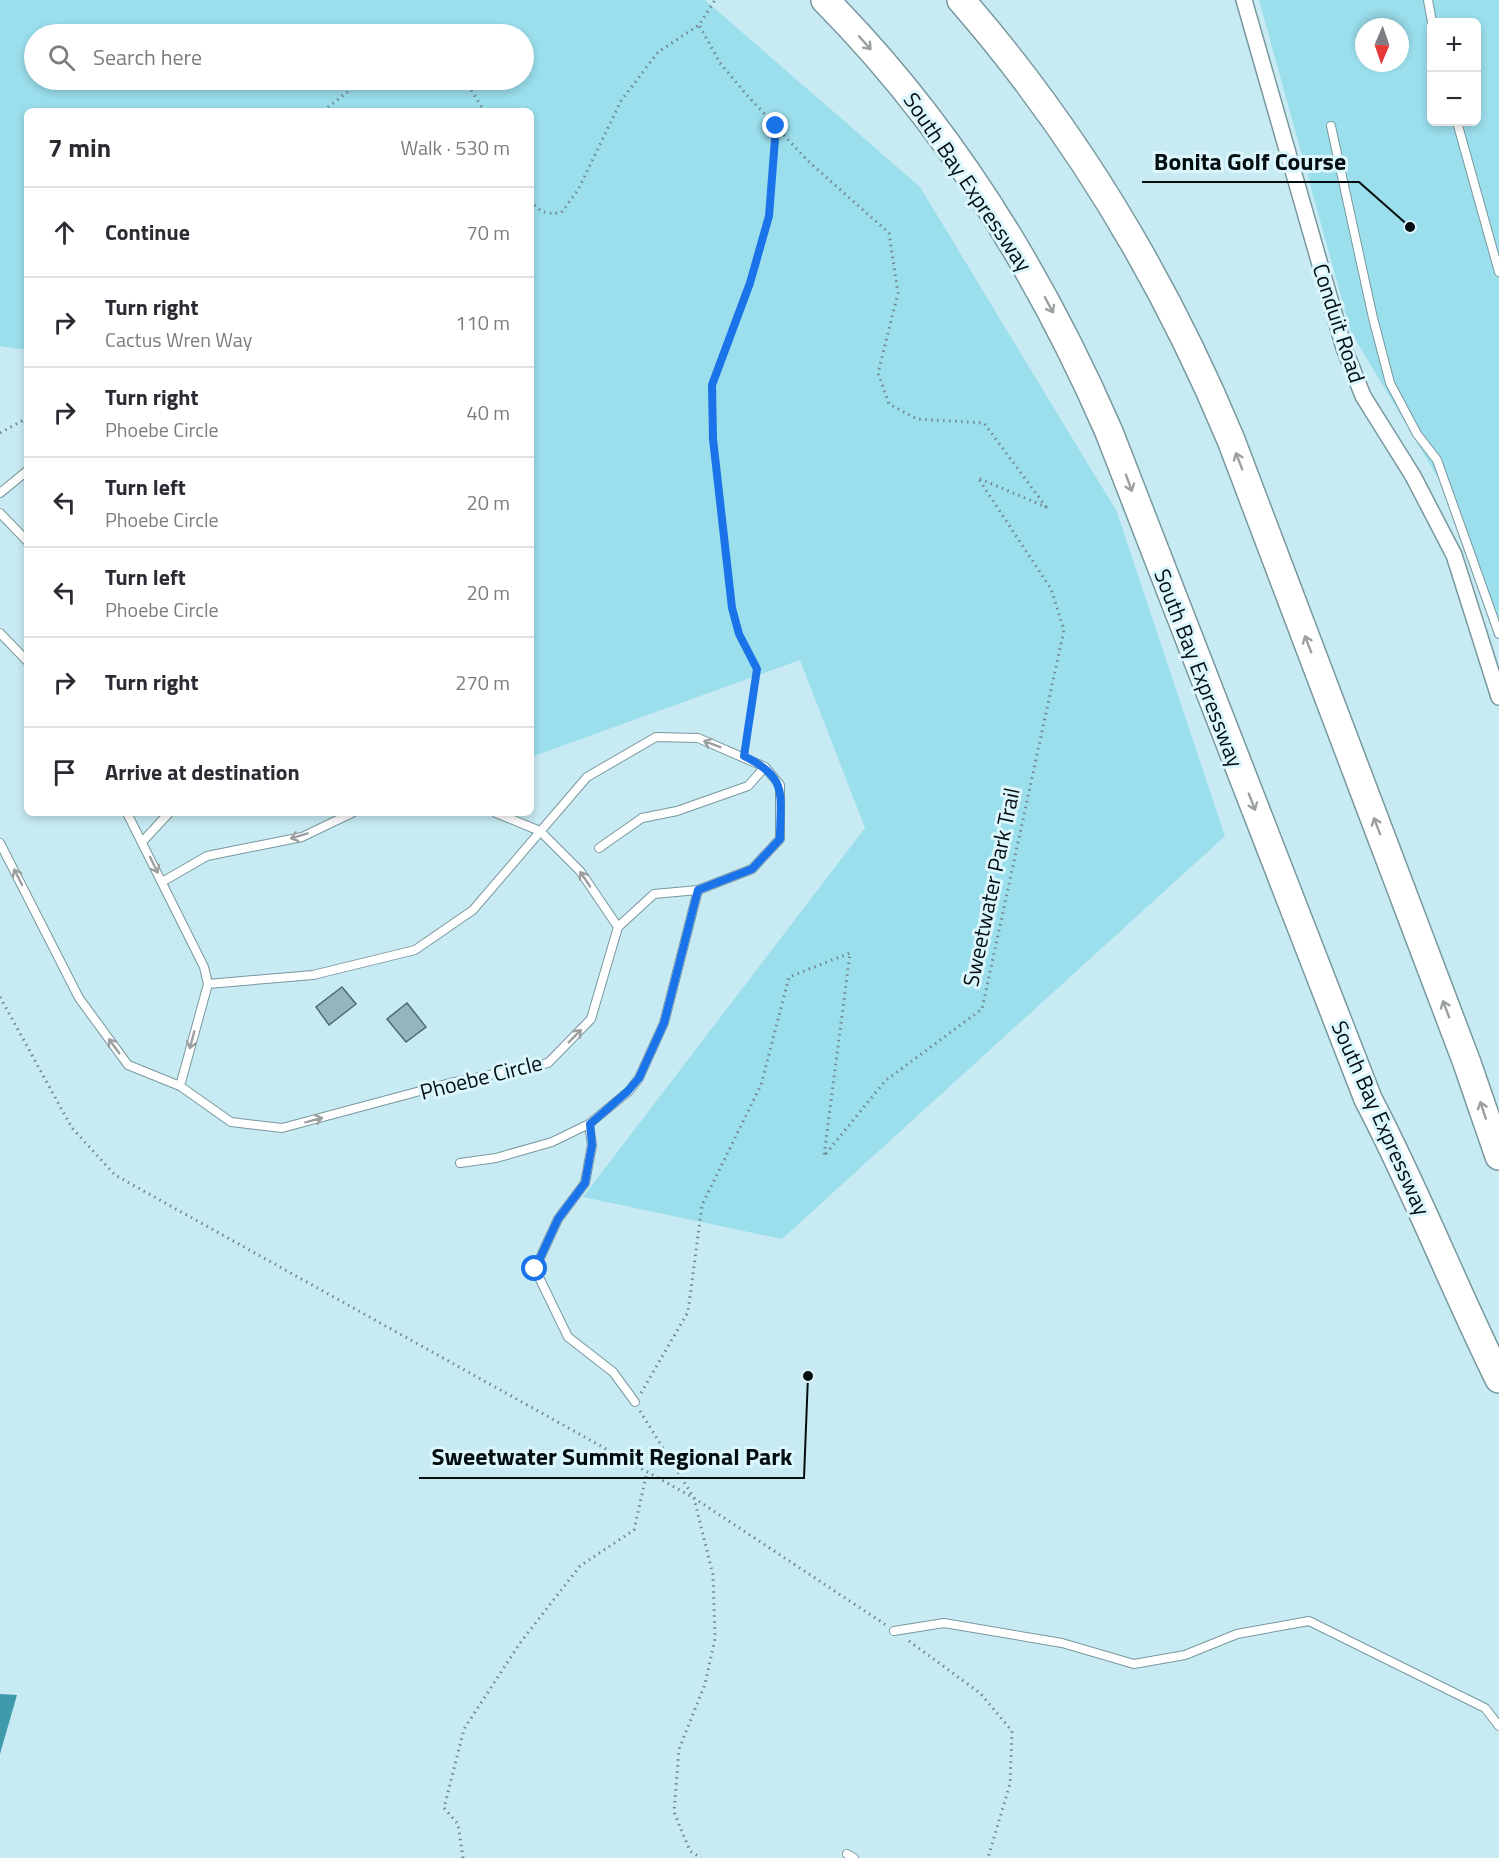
<!DOCTYPE html>
<meta charset="utf-8">
<style>
body{margin:0;font-family:"Titillium Web",sans-serif;background:#f7f7f7;color:#2b2b33}
.controls{position:absolute;right:18px;top:18px;display:grid;overflow:hidden;border-radius:9px;box-shadow:0 3px 9px #0003}
.controls button{width:54px;height:54px;display:grid;place-items:center;padding:0;border:0;border-bottom:2px solid #e1e1e2;background:#fff;color:#2b2b33;font:30px sans-serif}
.compass{position:absolute;left:1355px;top:18px;width:54px;height:54px;border-radius:50%;background:#fff;box-shadow:0 3px 9px #0003;rotate:182deg}
.stop{position:absolute;width:18px;height:18px;margin:-14px;border:4px solid #1a73e8;border-radius:50%;background:#fff}
.stop.end{background:#1a73e8;border-color:#fff;box-shadow:0 2px 6px #0008}
.list{margin:0;padding:0;list-style:none}
h2{display:flex;justify-content:space-between;align-items:center;height:78px;margin:0;padding:0 24px;font-size:26px}
h2 small{font-size:20px;font-weight:400;color:#7c7c81}
.list li{display:grid;grid-template-columns:39px 1fr auto;gap:18px;align-items:center;box-sizing:border-box;height:90px;padding:0 24px;border-top:2px solid #e1e1e2}
.list b{display:block;font-size:22px;white-space:nowrap}
.list p{margin:0;font-size:20px;white-space:nowrap;color:#7c7c81}
.list em{font-size:20px;font-style:normal;color:#7c7c81}
.icon{flex:none;width:33px;height:33px;fill:none;stroke:currentColor;stroke-width:2;stroke-linecap:round;stroke-linejoin:round}
.map{position:relative;flex:none;width:1499px;height:1858px;overflow:hidden}
.search{position:absolute;background:#fff;box-shadow:0 3px 9px #0003;left:24px;top:24px;width:510px;height:66px;display:flex;align-items:center;gap:15px;box-sizing:border-box;padding:0 21px;border-radius:33px;color:#7c7c81;font-size:22px}
.panel{position:absolute;background:#fff;box-shadow:0 3px 9px #0003;left:24px;top:108px;width:510px;height:708px;border-radius:9px}
.map>svg:first-child{display:block}
</style>
<div class="map">
<svg width="1499" height="1858" viewBox="0 0 1499 1858">
<rect width="100%" height="100%" fill="#c8eaf2"/>
<path fill="#9bdeec" fill-rule="evenodd" d="M0,0H705L920,187L1117,512L1225,836L782,1239L583,1197L865,828L800,660L531,757V111H27V350L0,346ZM34,34H524V80H34Z
M1259,0H1499V627L1447,493L1351,332ZM1432,22H1476V122H1432ZM1364,27H1400V63H1364Z"/>
<path fill="#3f9aac" d="M0,1694L17,1695L0,1754Z"/>
<path fill="#94b5bc" stroke="#4d6c73" stroke-width="1.5" d="M342,987L356,1004L329,1025L316,1007Z
M407,1003L426,1027L406,1042L387,1019Z"/>
<g fill="none" stroke-linecap="round" stroke-linejoin="round">
<g stroke="#78989f" stroke-width="10">
<path id="lane" d="M1428,0L1432,22
M1457,122L1499,272
M1331,126L1373,318L1390,383L1417,434L1437,460L1499,634
M0,493L27,471
M0,513L27,541
M0,633L27,661
M127,813L204,967L208,984L180,1086L231,1122L282,1128L450,1083L548,1063L591,1019L618,927L654,894L698,890L752,869L780,839V785L765,767L698,738L656,737L587,777L473,910L415,950L313,975L208,984
M496,813L540,831L580,871L618,927
M143,841L169,813
M0,843L79,998L128,1065L180,1086
M599,848L642,818L677,811L748,786L765,767
M162,882L207,856L302,837L352,813
M589,1124L592,1145L585,1183L558,1219L535,1269L568,1337L613,1372L635,1402
M460,1163L496,1158L552,1142L589,1124L629,1091L639,1078L664,1023L698,890
M894,1631L944,1623L1062,1643L1134,1664L1185,1655L1237,1634L1309,1621L1485,1708L1499,1726
M847,1854L854,1858"/>
</g>
<g stroke="#78989f" stroke-width="18">
<path id="street" d="M1244,0L1344,348L1363,396L1413,476L1454,555L1499,697"/>
</g>
<g stroke="#78989f" stroke-width="30">
<path id="highway" d="M825,0C948,124 1040,273 1109,432L1368,1099C1416,1190 1453,1286 1499,1379
M961,0C1076,132 1164,279 1231,440L1467,1063L1499,1156"/>
</g>
<path stroke="#71888e" stroke-width="3" stroke-dasharray="1.5 4.5" stroke-linecap="butt" d="M465,80L484,111
M323,111L363,80
M531,200C539,213 546,214 561,213L578,190L621,101L658,52L699,25L715,0
M0,433L27,418
M746,746L757,669L739,634L732,607L713,439L712,385L751,283L769,216L776,126
M0,997L72,1128L115,1175L694,1498L886,1625
M641,1393L688,1312L702,1205L761,1085L789,977L850,953L824,1156L885,1081L982,1009L1064,630L1051,589L978,478L1046,507L984,423L917,419L889,404L878,373L898,293L889,233L808,161L746,94L720,63L699,25
M640,1411L694,1498L713,1575L715,1639L705,1684L679,1749L674,1812L690,1851L701,1858
M909,1641L980,1693L1012,1731L1010,1784L988,1858
M463,1858L458,1824L444,1808L464,1729L520,1643L580,1566L634,1530L647,1472"/>
<use href="#lane" stroke="#fff" stroke-width="8"/>
<use href="#street" stroke="#fff" stroke-width="15"/>
<use href="#highway" stroke="#fff" stroke-width="27"/>
</g>
<defs><path id="oneway-shaft" d="M-6 0H5M1.5-3L5.5 0L1.5 3" fill="none" stroke-width="1.6" stroke-linecap="round" stroke-linejoin="round" transform="scale(1.5)"/></defs>
<g stroke="#9b9fa0">
<use href="#oneway-shaft" transform="translate(865 43) rotate(48)"/>
<use href="#oneway-shaft" transform="translate(1049 305) rotate(62)"/>
<use href="#oneway-shaft" transform="translate(1239 461) rotate(-111)"/>
<use href="#oneway-shaft" transform="translate(1129 483) rotate(70)"/>
<use href="#oneway-shaft" transform="translate(1308 644) rotate(-111)"/>
<use href="#oneway-shaft" transform="translate(712 744) rotate(-159)"/>
<use href="#oneway-shaft" transform="translate(1252 802) rotate(69)"/>
<use href="#oneway-shaft" transform="translate(1377 826) rotate(-111)"/>
<use href="#oneway-shaft" transform="translate(299 836) rotate(163)"/>
<use href="#oneway-shaft" transform="translate(154 865) rotate(64)"/>
<use href="#oneway-shaft" transform="translate(18 877) rotate(-117)"/>
<use href="#oneway-shaft" transform="translate(585 879) rotate(-124)"/>
<use href="#oneway-shaft" transform="translate(1446 1009) rotate(-111)"/>
<use href="#oneway-shaft" transform="translate(575 1036) rotate(-45)"/>
<use href="#oneway-shaft" transform="translate(192 1040) rotate(105)"/>
<use href="#oneway-shaft" transform="translate(114 1046) rotate(-126)"/>
<use href="#oneway-shaft" transform="translate(1483 1110) rotate(-108)"/>
<use href="#oneway-shaft" transform="translate(314 1120) rotate(-15)"/>
</g>
<g fill="none" stroke-linecap="round" stroke-linejoin="round">
<path stroke="#1a73e8" stroke-width="8" d="M535,1269L558,1219L585,1183L592,1145L590,1124L628,1091L639,1078L664,1023L698,890L752,869L780,839C780,794 789,778 744,756L757,669L739,634L732,608L713,439L712,385L750,283L769,216L776,126"/>
</g>
<g text-anchor="middle" stroke-width="6" stroke-linejoin="round" paint-order="stroke">
<g font-size="22" fill="#040e11" stroke="#dbf6fd">
<text transform="translate(968 182) rotate(56)" y="8">South Bay Expressway</text>
<text transform="translate(1339 323) rotate(72)" y="8">Conduit Road</text>
<text transform="translate(1199 668) rotate(69)" y="8">South Bay Expressway</text>
<text transform="translate(991 887) rotate(-78)" y="8">Sweetwater Park Trail</text>
<text transform="translate(481 1077) rotate(-14)" y="8">Phoebe Circle</text>
<text transform="translate(1381 1118) rotate(66)" y="8">South Bay Expressway</text>
</g>
</g>
<path fill="none" stroke="#040e11" stroke-width="2" d="M1410 227L1359 182H1142M808 1376L804 1478H419"/>
<g fill="#040e11" stroke="#dbf6fd" stroke-width="2">
<circle cx="1410" cy="227" r="6"/>
<circle cx="808" cy="1376" r="6"/>
</g>
<g font-size="24" text-anchor="middle" font-weight="bold" fill="#040e11" stroke="#dbf6fd" stroke-width="6" stroke-linejoin="round" paint-order="stroke">
<text x="1250" y="170">Bonita Golf Course</text>
<text x="612" y="1465">Sweetwater Summit Regional Park</text>
</g>
</svg>
<div class="controls">
<button>+</button>
<button>−</button>
</div>
<svg class="compass" viewBox="-18 -18 36 36"><path d="M0-13l5 13h-10z" fill="#e53935"/><path d="M0 13l5-13h-10z" fill="#7c7c81"/></svg>
<div class="stop" style="left:535px;top:1269px"></div>
<div class="stop end" style="left:776px;top:126px"></div>
<div class="search"><svg class="icon" aria-label="search" viewBox="0 0 24 24"><circle cx="10" cy="10" r="6"/><path d="M15 15l6 6"/></svg>Search here</div>
<section class="panel">
<h2>7 min<small>Walk · 530 m</small></h2>
<ul class="list">
<li><svg class="icon" aria-label="ahead" viewBox="0 0 24 24"><path d="M12 20V5M6 11l6-6 6 6"/></svg><div><b>Continue</b></div><em>70 m</em></li>
<li><svg class="icon" aria-label="right" viewBox="0 0 24 24"><path d="M7 20v-9h11M14 6l5 5-5 5"/></svg><div><b>Turn right</b><p>Cactus Wren Way</p></div><em>110 m</em></li>
<li><svg class="icon" aria-label="right" viewBox="0 0 24 24"><path d="M7 20v-9h11M14 6l5 5-5 5"/></svg><div><b>Turn right</b><p>Phoebe Circle</p></div><em>40 m</em></li>
<li><svg class="icon" aria-label="left" viewBox="0 0 24 24"><path d="M17 20v-9H6M10 6l-5 5 5 5"/></svg><div><b>Turn left</b><p>Phoebe Circle</p></div><em>20 m</em></li>
<li><svg class="icon" aria-label="left" viewBox="0 0 24 24"><path d="M17 20v-9H6M10 6l-5 5 5 5"/></svg><div><b>Turn left</b><p>Phoebe Circle</p></div><em>20 m</em></li>
<li><svg class="icon" aria-label="right" viewBox="0 0 24 24"><path d="M7 20v-9h11M14 6l5 5-5 5"/></svg><div><b>Turn right</b></div><em>270 m</em></li>
<li><svg class="icon" aria-label="arrive" viewBox="0 0 24 24"><path d="M6 21V4h12l-3 4 3 4H6"/></svg><div><b>Arrive at destination</b></div></li>
</ul>
</section>
</div>
